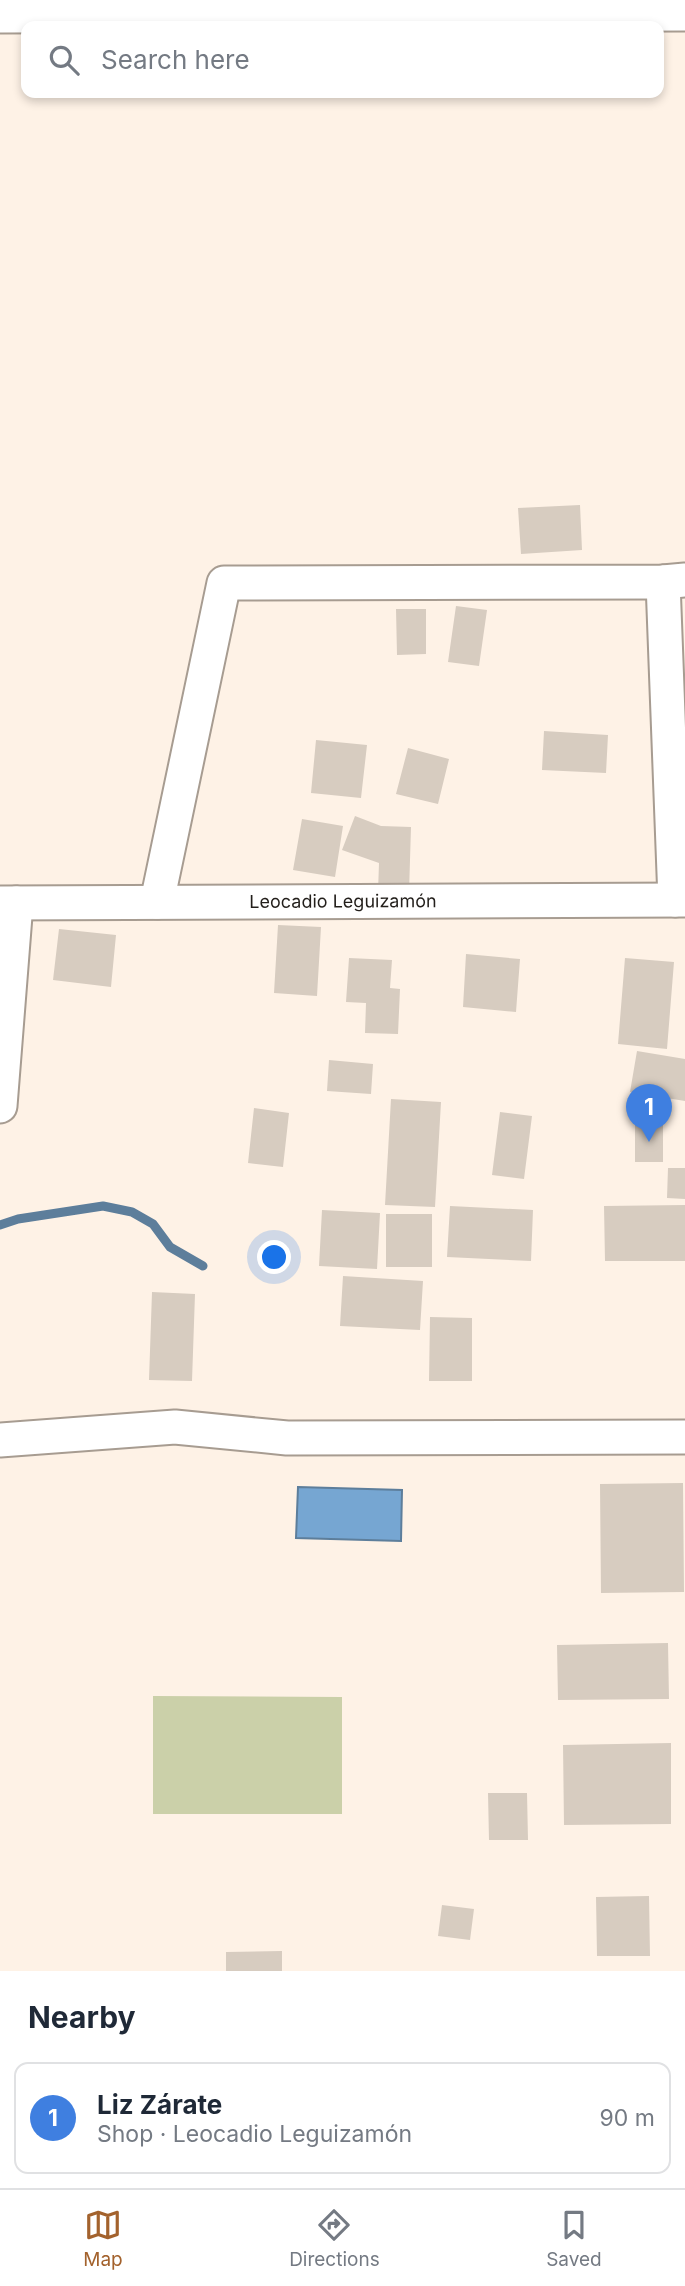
<!DOCTYPE html>
<meta charset="utf-8">
<style>
body{margin:0;font-family:Inter,sans-serif;background:#f6f6f7;color:#1f2937}
.you{position:absolute;left:275px;top:1258px;width:24px;height:24px;margin:-18px;border:5px solid #fff;border-radius:50%;background:#1a73e8;box-shadow:0 0 0 10px #1a73e833}
.badge{display:grid;place-items:center;width:46px;height:46px;border-radius:50%;background:#a3622d;color:#fff;font-size:23px;font-weight:700}
.pin{position:absolute;translate:-50% -58px;filter:drop-shadow(0 2px 4px #0008)}
.pin::after{content:'';position:absolute;top:37px;width:24px;height:21px;background:inherit;clip-path:polygon(0 0,100% 0,50% 100%)}
.list{margin:0;padding:0;list-style:none}
h2{display:flex;justify-content:space-between;align-items:center;height:91px;margin:0;padding:0 28px;font-size:30px}
h2 small{font-size:23px;font-weight:400;color:#747a83}
.list li{display:grid;grid-template-columns:46px 1fr auto;gap:21px;align-items:center;box-sizing:border-box;height:112px;margin:0 14px 14px;padding:0 14px;border:2px solid #e0e1e3;border-radius:14px}
.list b{display:block;font-size:26px;white-space:nowrap}
.list p{margin:0;font-size:23px;white-space:nowrap;color:#747a83}
.list em{font-size:23px;font-style:normal;color:#747a83}
.icon{flex:none;width:38px;height:38px;fill:none;stroke:currentColor;stroke-width:2;stroke-linecap:round;stroke-linejoin:round}
.map{position:relative;flex:none;width:685px;height:1971px;overflow:hidden}
.search{position:absolute;background:#fff;box-shadow:0 4px 10px #0003;left:21px;right:21px;top:21px;height:77px;display:flex;align-items:center;gap:18px;box-sizing:border-box;padding:0 24px;border-radius:14px;color:#747a83;font-size:26px}
.sheet{height:217px;background:#fff}
nav{display:flex;justify-content:space-around;align-items:center;box-sizing:border-box;height:98px;border-top:2px solid #e0e1e3;background:#fff;font-size:19px;color:#747a83}
nav a{display:grid;justify-items:center;gap:4px}
nav .on{color:#a3622d}
.map>svg:first-child{display:block}
</style>
<div class="map">
<svg width="685" height="1971" viewBox="0 0 685 1971">
<rect width="100%" height="100%" fill="#fef2e6"/>
<path fill="#cbd0a9" d="M153,1696L342,1697V1814H153Z"/>
<path fill="#76a6d2" stroke="#5d7e9b" stroke-width="2" d="M298,1487L402,1490L401,1541L296,1538Z"/>
<g fill="none" stroke-linecap="round" stroke-linejoin="round">
<path stroke="#5d7e9b" stroke-width="9" d="M0,1225L18,1219L103,1206L132,1212L153,1224L170,1247L203,1266"/>
</g>
<path fill="#d7ccc0" d="M580,505L582,550L521,554L518,508Z
M456,606L487,610L479,666L448,662Z
M396,609H426V654L397,655Z
M544,731L608,735L606,773L542,770Z
M316,740L367,745L361,798L311,793Z
M408,748L449,759L438,804L396,794Z
M355,816L381,826L411,827L409,893L378,892L379,863L342,850Z
M302,819L343,826L335,877L293,870Z
M278,925L321,927L317,996L274,993Z
M59,929L116,935L111,987L53,980Z
M466,954L520,959L516,1012L463,1007Z
M349,958L392,960L390,988L400,989L398,1034L365,1033L366,1003L346,1002Z
M625,958L674,962L667,1049L618,1044Z
M637,1051L685,1059V1101L630,1092Z
M329,1060L373,1064L371,1094L327,1091Z
M391,1099L441,1102L435,1207L385,1205Z
M254,1108L289,1113L283,1167L248,1163Z
M500,1112L532,1116L524,1179L492,1175Z
M635,1122H663V1162H635Z
M668,1168H685V1199L667,1198Z
M685,1205V1261H605L604,1206Z
M450,1206L533,1210L531,1261L447,1257Z
M322,1210L380,1213L377,1269L319,1266Z
M386,1214H432V1267H386Z
M343,1276L423,1281L420,1330L340,1326Z
M152,1292L195,1294L192,1381L149,1380Z
M430,1317L472,1318V1381H429Z
M683,1483L684,1592L601,1593L600,1484Z
M668,1643L669,1699L558,1700L557,1645Z
M671,1743V1824L564,1825L563,1745Z
M488,1793H527L528,1840H489Z
M649,1896L650,1956H597L596,1897Z
M442,1905L474,1909L470,1940L438,1936Z
M282,1951V1971H226V1952Z"/>
<g fill="none" stroke-linecap="round" stroke-linejoin="round">
<g stroke="#a79c91" stroke-width="37">
<g id="minor">
<path d="M0,16L685,14"/>
<path d="M663,582L675,900"/>
<path d="M157,902L224,583L663,582L685,580"/>
<path id="s1" d="M0,903L685,900"/>
<path d="M0,1106L16,903"/>
<path d="M0,1440L175,1427L287,1438L685,1437"/>
</g>
</g>
<use href="#minor" stroke="#fff" stroke-width="33"/>
</g>
<g text-anchor="middle" stroke-width="5" stroke-linejoin="round" paint-order="stroke">
<g font-size="18" fill="#231f1b" stroke="#fff">
<text dy="6" stroke="none"><textPath href="#s1" startOffset="343">Leocadio Leguizamón</textPath></text>
</g>
</g>
</svg>
<div class="you"></div>
<div class="pin badge" style="left:649px;top:1142px;background:#3f7fe0">1</div>
<div class="search"><svg class="icon" aria-label="search" viewBox="0 0 24 24"><circle cx="10" cy="10" r="6"/><path d="M15 15l6 6"/></svg>Search here</div>
</div>
<section class="sheet">
<h2>Nearby<small></small></h2>
<ul class="list">
<li><span class="badge" style="background:#3f7fe0">1</span><div><b>Liz Zárate</b><p>Shop · Leocadio Leguizamón</p></div><em>90 m</em></li>
</ul>
</section>
<nav>
<a class="on"><svg class="icon" aria-label="map" viewBox="0 0 24 24"><path d="M3 6l6-2 6 2 6-2v14l-6 2-6-2-6 2zM9 4v14M15 6v14"/></svg>Map</a>
<a><svg class="icon" aria-label="directions" viewBox="0 0 24 24"><path d="M12 3l9 9-9 9-9-9zM9 14v-3h6M13 9l2 2-2 2"/></svg>Directions</a>
<a><svg class="icon" aria-label="saved" viewBox="0 0 24 24"><path d="M7 4h10v16l-5-4-5 4z"/></svg>Saved</a>
</nav>
